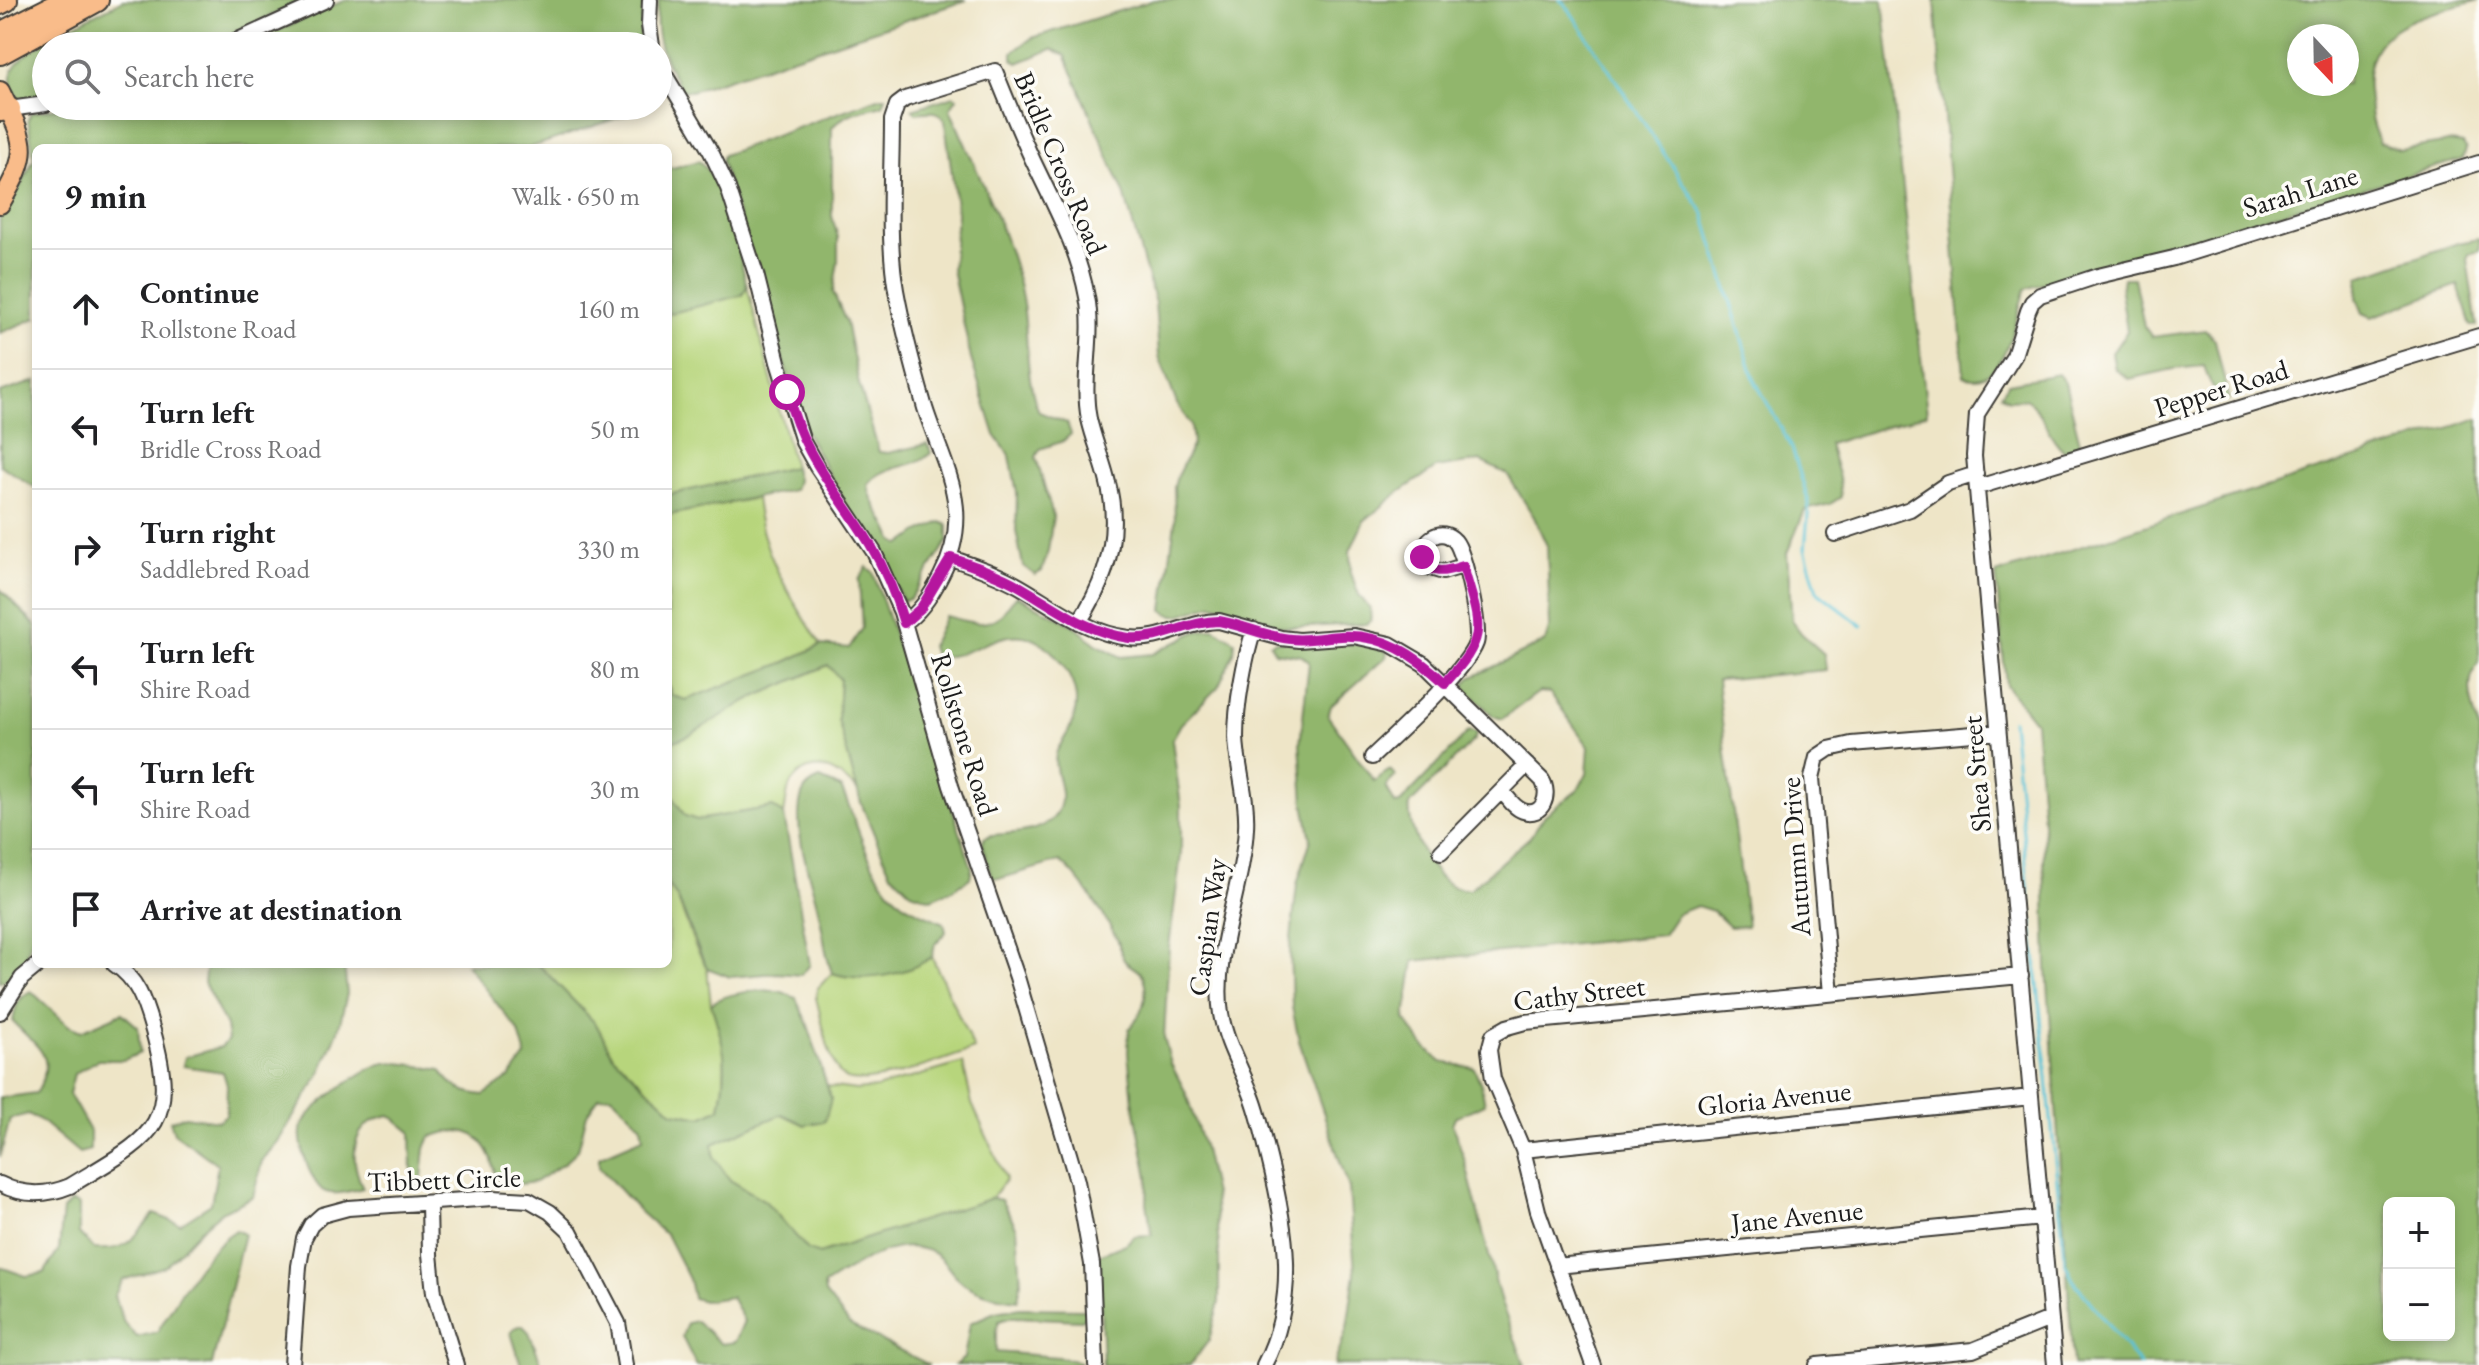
<!DOCTYPE html>
<meta charset="utf-8">
<style>
body{margin:0;font-family:"EB Garamond",serif;background:#f6f6f6;color:#202124}
.controls{position:absolute;right:24px;bottom:24px;display:grid;overflow:hidden;border-radius:12px;box-shadow:0 4px 12px #0003}
.controls button{width:72px;height:72px;display:grid;place-items:center;padding:0;border:0;border-bottom:2px solid #e0e0e0;background:#fff;color:#202124;font:40px sans-serif}
.compass{position:absolute;left:2287px;top:24px;width:72px;height:72px;border-radius:50%;background:#fff;box-shadow:0 4px 12px #0003;rotate:158deg}
.stop{position:absolute;width:24px;height:24px;margin:-18px;border:6px solid #b5179e;border-radius:50%;background:#fff}
.stop.end{background:#b5179e;border-color:#fff;box-shadow:0 2px 8px #0008}
.list{margin:0;padding:0;list-style:none}
h2{display:flex;justify-content:space-between;align-items:center;height:104px;margin:0;padding:0 32px;font-size:34px}
h2 small{font-size:26px;font-weight:400;color:#757577}
.list li{display:grid;grid-template-columns:52px 1fr auto;gap:24px;align-items:center;box-sizing:border-box;height:120px;padding:0 32px;border-top:2px solid #e0e0e0}
.list b{display:block;font-size:30px;white-space:nowrap}
.list p{margin:0;font-size:26px;white-space:nowrap;color:#757577}
.list em{font-size:26px;font-style:normal;color:#757577}
.icon{flex:none;width:44px;height:44px;fill:none;stroke:currentColor;stroke-width:2;stroke-linecap:round;stroke-linejoin:round}
.map{position:relative;flex:none;width:2479px;height:1365px;overflow:hidden}
.search{position:absolute;background:#fff;box-shadow:0 4px 12px #0003;left:32px;top:32px;width:640px;height:88px;display:flex;align-items:center;gap:20px;box-sizing:border-box;padding:0 28px;border-radius:44px;color:#757577;font-size:30px}
.panel{position:absolute;background:#fff;box-shadow:0 4px 12px #0003;left:32px;top:144px;width:640px;height:824px;border-radius:12px}
.map>svg:first-child{display:block}
</style>
<div class="map">
<svg width="2479" height="1365" viewBox="0 0 2479 1365">
<rect width="100%" height="100%" fill="#fdfcf7"/>
<filter id="ink" filterUnits="userSpaceOnUse"><feTurbulence type="fractalNoise" baseFrequency=".0125" numOctaves="2"/><feDisplacementMap in="SourceGraphic" scale="16" xChannelSelector="R" yChannelSelector="G"/><feConvolveMatrix kernelMatrix="1 2 1 2 8 2 1 2 1" color-interpolation-filters="sRGB"/></filter>
<filter id="wash" filterUnits="userSpaceOnUse"><feTurbulence type="fractalNoise" baseFrequency=".006" numOctaves="4" result="noise"/><feDisplacementMap in="SourceGraphic" scale="32" xChannelSelector="R" yChannelSelector="G"/><feGaussianBlur stdDeviation="1.8" result="paint"/><feColorMatrix in="noise" values="0 0 0 0 0 0 0 0 0 0 0 0 0 0 0 0 0 1.4 0 .05"/><feComposite in="paint" operator="in"/></filter>
<g filter="url(#wash)">
<rect width="100%" height="100%" fill="#eee5c7"/>
<path fill="#b7d57c" stroke="#6a784c" stroke-width="2" d="M747,286L794,467L668,495V314L742,295Z
M756,498C762,556 791,597 821,645L786,662L686,700L672,696L668,685V515Z
M828,665L840,679L838,720L857,790C838,771 812,754 791,783C786,791 786,805 784,815L773,807L697,820L685,816L668,789V743L688,735L748,700Z
M668,885L675,892L696,948L707,968L711,1004L725,1047L724,1085L720,1108L702,1117L673,1112L613,1056L596,1024L538,964H668Z
M932,957L974,1049C951,1057 859,1093 842,1076C828,1062 822,1018 816,998L817,989L832,973C864,983 904,976 932,957Z
M963,1063L972,1104L1006,1179L992,1198L819,1254L808,1250L765,1201L730,1180L714,1157L712,1144L782,1114L805,1125L831,1099L827,1086L856,1090L876,1088Z"/>
<path fill="#91b66c" stroke="#566944" stroke-width="2" fill-rule="evenodd" d="M123,0H305L204,46H46V98L32,101L19,99C11,89 7,77 16,65C29,45 99,13 123,0Z
M345,0H644L639,41L641,46H244Z
M659,0H967L691,91L681,90C664,60 651,36 659,0Z
M1154,0H1883L1927,414L1829,444L1839,478L1841,497L1830,504L1805,510L1787,553L1792,621L1802,634L1824,654L1826,670L1717,680L1747,926L1730,927L1713,911L1697,906L1677,914L1663,935L1414,961L1405,1019L1423,1045L1441,1062L1474,1068L1481,1084L1485,1104L1455,1117L1452,1124L1465,1161L1501,1303L1525,1365H1334L1347,1328L1355,1273L1349,1188L1299,1041L1292,1007L1290,948L1297,884L1311,839L1304,804L1300,744L1309,662L1302,656L1275,652L1270,644L1276,641L1365,644L1387,651L1386,657L1331,706L1328,716L1374,781L1390,770L1396,776L1386,786L1395,804L1400,803L1469,731L1477,733L1474,740L1410,804C1406,827 1430,875 1452,886C1457,889 1464,889 1470,889L1530,837L1545,815L1578,790L1587,773L1589,747L1550,693L1539,692L1502,719L1493,716L1466,689L1465,684L1470,678L1545,642L1550,626L1547,546L1534,517L1507,474L1480,461L1436,468L1401,491L1364,521L1350,551L1351,573L1359,595L1370,609L1371,620L1367,624C1341,624 1312,628 1286,627C1262,625 1242,607 1215,605C1198,605 1177,624 1163,610L1175,522L1174,487L1177,476L1193,444L1191,425L1177,404L1159,356L1155,303L1124,193L1065,55L1052,49L1018,63L1013,59V52L1032,38Z
M1935,0H2479C2429,15 2362,21 2368,90C2370,112 2370,123 2380,143L2400,150L2449,142L2463,144L2466,150L2463,159L2025,289C2016,315 2005,391 1964,376ZM2299,36H2347V84H2299Z
M954,96L957,98L950,109C974,166 1011,238 1022,298C1029,335 1024,377 1039,412L1067,423L1071,434L1063,441L1040,449L1036,457L1053,516L1048,551L1042,571L1035,575L1023,566L1016,531L1017,493L1010,456L995,435L971,359L952,269L957,213L945,122C939,108 929,112 916,113L912,109Z
M881,97H886L883,105C865,110 844,112 832,128V216L838,238V262L833,292L846,322L859,384L879,452L888,453L928,444L931,453C912,471 886,462 868,484C870,505 887,520 893,540L901,545L919,532L941,522L948,525V541L910,599L903,601L876,543L845,504L805,430L721,160L723,155Z
M68,106H653L529,148H36V318L0,333V218L20,187L34,159L28,119L31,113Z
M699,161C727,185 738,251 747,286L742,295L668,314V169Z
M2479,239V251L2469,254L2467,259L2477,326H2471L2458,285L2372,317L2363,313L2357,298L2359,277L2458,243Z
M2123,278H2134L2144,326L2152,337L2206,330L2215,340L2229,401L2216,398L2204,366L2174,369L2129,379L2115,369L2112,353L2127,331L2121,291Z
M2058,374L2065,383L2081,446L2064,451C2046,435 2043,412 2027,399L2009,400L2001,394L2009,383Z
M36,381V488L0,465V393Z
M2479,418V663C2462,682 2474,709 2479,731V1365H2073L2047,968L2043,822L2035,722L2006,685L1996,574ZM2389,1203H2449V1335H2389Z
M794,467L797,480L794,490L668,515V495Z
M867,567L873,572L972,868L970,878L952,890L931,899L911,892L890,872L861,803L838,720L840,679L828,665L748,700L688,736L668,743V685L672,696L686,700L786,662L821,645L849,648L862,628L859,580Z
M0,589L36,626V928C28,948 24,976 0,982Z
M1017,596L1073,625L1096,644L1121,657L1153,654L1195,632L1214,628L1235,641L1234,653L1218,687L1181,724L1172,740L1181,806V854L1169,947L1164,1038L1171,1064L1185,1091L1203,1145L1214,1194L1219,1248V1302L1209,1340L1190,1365H1103L1099,1255L1126,1244L1134,1236L1152,1235L1147,1203L1148,1177L1133,1101L1128,1053L1129,1029C1141,1017 1150,995 1143,977C1139,969 1130,967 1124,960C1120,954 1120,943 1116,937C1103,913 1080,877 1060,861L1002,878H992L982,843L984,838L992,835C1017,833 1057,833 1061,800C1063,784 1051,767 1057,751C1060,744 1066,737 1069,730C1080,707 1078,688 1064,667C1055,655 1048,645 1033,639C1001,624 968,662 934,656L931,646L945,616C966,620 982,630 1001,615C1007,609 1010,601 1017,596Z
M820,779L841,788C860,826 867,877 904,904C916,912 931,917 944,923L946,932L935,944L932,957C904,976 864,983 832,973C825,955 824,937 820,918C813,882 791,831 802,795C805,786 812,782 820,779Z
M668,789L685,816L697,820L773,807L784,815L810,965L801,975L777,973L730,977L707,968C694,945 684,902 668,885Z
M206,964H344L347,994L338,1031L319,1076L279,1140L262,1161L253,1197L221,1212L201,1229L166,1266L123,1280L114,1296L124,1323L137,1337L157,1332C179,1297 201,1252 236,1230L244,1234L212,1365H0V1267L26,1276L44,1273L59,1250L63,1210L71,1202L79,1205V1233L94,1249C129,1252 134,1237 154,1214L180,1224L211,1204L218,1165L174,1133L170,1121L185,1116L218,1121L226,1115L227,1085L223,1072L183,1066L185,1057L221,1047L228,1040L226,1026L204,983Z
M466,964H538L596,1024L613,1056L673,1112L702,1117L720,1108C729,1064 725,1047 711,1004C725,993 759,989 777,991C783,991 790,996 796,998L808,1025L831,1099L825,1121L805,1125L782,1114L713,1144L714,1157L730,1180L765,1201L808,1250L819,1254L992,1198L1001,1200L1017,1228L1021,1282L1018,1300C998,1298 975,1293 959,1280C950,1272 944,1258 933,1253C896,1234 854,1267 824,1285L825,1293L850,1325L929,1365H696L682,1337L687,1323L696,1321L721,1344L735,1342L744,1321L731,1297L704,1301L693,1298L689,1279L667,1236L639,1211L599,1167V1157L643,1138L641,1125L611,1095L599,1097L587,1114L578,1150L563,1164L535,1182L504,1186C493,1179 495,1168 491,1157C477,1126 457,1128 430,1137L425,1148L421,1188H415L412,1173L411,1132L390,1115C351,1122 348,1156 363,1188C353,1190 337,1196 326,1192C312,1188 296,1140 302,1126C309,1107 366,1066 385,1063C403,1061 424,1068 441,1070C451,1088 465,1093 484,1095L510,1077L526,1056L519,1032Z
M31,991L69,1026L81,1031L122,1013L138,1027L140,1053L124,1060H98L74,1074L69,1094L90,1131V1150L79,1153L40,1120L28,1114L10,1119L0,1157V1098L36,1093C58,1056 39,1049 13,1022C15,1008 17,998 31,991Z
M1020,1308L1084,1309L1088,1314L1081,1320L1013,1317L999,1321L996,1331V1352L1058,1357L1080,1362L1078,1365H955L964,1358L970,1323L995,1312Z
M522,1325L529,1332L542,1365H521L511,1333L514,1328Z"/>
<g fill="none" stroke-linecap="round" stroke-linejoin="round">
<path stroke="#5bc3d7" stroke-width="3" d="M1560,0L1566,5L1704,214L1754,379L1792,448L1809,503L1805,549L1817,591L1862,626
M2012,720L2065,1262L2073,1280L2140,1365"/>
</g>
</g>
<g filter="url(#ink)">
<g fill="none" stroke-linecap="round" stroke-linejoin="round">
<g stroke="#3c3a36" stroke-width="18">
<path id="minor" d="M650,0L649,25L652,46
M225,46L326,0
M658,63L711,152L728,188L756,274L778,362L803,442L817,467L874,552L901,612L951,786L1017,977L1077,1181L1092,1264L1096,1365
M9,109L46,104
M1978,487L2479,336
M1835,534L1910,509L1948,483L1976,474
M951,558C974,566 998,574 1019,586C1054,606 1087,633 1129,638C1162,642 1188,621 1219,621L1281,638L1299,640L1354,636L1390,644L1424,664L1542,780C1551,794 1543,818 1523,811C1514,808 1508,798 1502,791
M904,623C921,612 932,594 941,576C975,511 945,470 925,408C914,370 903,329 896,290C887,239 892,172 892,120L897,105L905,99L995,71C1008,103 1021,136 1036,167C1056,209 1079,251 1087,297C1095,337 1081,379 1089,419C1094,441 1103,461 1108,483C1121,533 1107,580 1079,622
M1254,630C1244,660 1236,706 1236,737C1237,768 1248,797 1246,828C1243,888 1212,954 1221,1014C1226,1044 1243,1071 1253,1099C1260,1118 1264,1138 1269,1158C1286,1227 1299,1298 1264,1365
M1372,757C1396,734 1466,671 1476,643C1481,629 1465,553 1455,541C1441,525 1422,540 1422,557L1430,568L1443,572L1463,566
M1441,852L1527,765
M1831,994L1812,778L1817,757L1829,749L1851,744L1998,732
M0,1012L22,978L39,964
M1523,1150L2031,1097
M0,1184C23,1196 46,1196 70,1186C148,1138 181,1130 153,1031C145,1004 139,980 114,964
M429,1204L430,1254L434,1293L456,1365
M1557,1266L2042,1218
M292,1365L299,1266L304,1238L311,1225L322,1215L348,1208L493,1198L529,1200L550,1212L570,1231L618,1323L625,1365
M1593,1365L1538,1211L1523,1150L1493,1079L1489,1050L1493,1035L1507,1027L1525,1022L2021,976
M1817,1365L1973,1350L2050,1319
M2055,1365L1974,456L1977,414L2014,356L2028,311L2032,302L2040,295L2098,276L2174,258L2479,163"/>
</g>
<g stroke="#3c3a36" stroke-width="22">
<path id="major" d="M0,91C27,146 31,150 0,204"/>
</g>
<g stroke="#3c3a36" stroke-width="26">
<path id="highway" d="M0,3L6,0
M0,34L67,0
M0,53L97,0
M0,110L9,109"/>
</g>
<use href="#minor" stroke="#fff" stroke-width="14"/>
<use href="#major" stroke="#f9bc8a" stroke-width="18"/>
<use href="#highway" stroke="#f9bc8a" stroke-width="22"/>
</g>
</g>
<g fill="none" stroke-linecap="round" stroke-linejoin="round" filter="url(#ink)">
<path stroke="#b5179e" stroke-width="10" d="M787,392C804,459 836,488 870,544C885,569 896,596 904,623L921,608L951,558C974,566 998,574 1019,586C1054,606 1087,633 1129,638C1162,641 1188,621 1219,621C1243,625 1266,637 1291,639C1307,641 1324,637 1341,636C1384,634 1415,655 1445,683C1490,634 1480,627 1463,566C1446,571 1431,577 1422,557"/>
</g>
<g text-anchor="middle" stroke-width="7" stroke-linejoin="round" paint-order="stroke">
<g font-size="28" fill="#1c1c1c" stroke="#fdfcf7">
<text transform="translate(1061 163) rotate(67)" y="10">Bridle Cross Road</text>
<text transform="translate(2300 191) rotate(-17)" y="10">Sarah Lane</text>
<text transform="translate(2221 388) rotate(-17)" y="10">Pepper Road</text>
<text transform="translate(965 734) rotate(73)" y="10">Rollstone Road</text>
<text transform="translate(1976 774) rotate(-95)" y="10">Shea Street</text>
<text transform="translate(1795 857) rotate(-94)" y="10">Autumn Drive</text>
<text transform="translate(1207 927) rotate(-82)" y="10">Caspian Way</text>
<text transform="translate(1579 993) rotate(-7)" y="10">Cathy Street</text>
<text transform="translate(1774 1098) rotate(-6)" y="10">Gloria Avenue</text>
<text transform="translate(444 1179) rotate(-2)" y="10">Tibbett Circle</text>
<text transform="translate(1797 1216) rotate(-6)" y="10">Jane Avenue</text>
</g>
</g>
</svg>
<div class="controls">
<button>+</button>
<button>−</button>
</div>
<svg class="compass" viewBox="-18 -18 36 36"><path d="M0-13l5 13h-10z" fill="#e53935"/><path d="M0 13l5-13h-10z" fill="#757577"/></svg>
<div class="stop" style="left:787px;top:392px"></div>
<div class="stop end" style="left:1422px;top:557px"></div>
<div class="search"><svg class="icon" aria-label="search" viewBox="0 0 24 24"><circle cx="10" cy="10" r="6"/><path d="M15 15l6 6"/></svg>Search here</div>
<section class="panel">
<h2>9 min<small>Walk · 650 m</small></h2>
<ul class="list">
<li><svg class="icon" aria-label="ahead" viewBox="0 0 24 24"><path d="M12 20V5M6 11l6-6 6 6"/></svg><div><b>Continue</b><p>Rollstone Road</p></div><em>160 m</em></li>
<li><svg class="icon" aria-label="left" viewBox="0 0 24 24"><path d="M17 20v-9H6M10 6l-5 5 5 5"/></svg><div><b>Turn left</b><p>Bridle Cross Road</p></div><em>50 m</em></li>
<li><svg class="icon" aria-label="right" viewBox="0 0 24 24"><path d="M7 20v-9h11M14 6l5 5-5 5"/></svg><div><b>Turn right</b><p>Saddlebred Road</p></div><em>330 m</em></li>
<li><svg class="icon" aria-label="left" viewBox="0 0 24 24"><path d="M17 20v-9H6M10 6l-5 5 5 5"/></svg><div><b>Turn left</b><p>Shire Road</p></div><em>80 m</em></li>
<li><svg class="icon" aria-label="left" viewBox="0 0 24 24"><path d="M17 20v-9H6M10 6l-5 5 5 5"/></svg><div><b>Turn left</b><p>Shire Road</p></div><em>30 m</em></li>
<li><svg class="icon" aria-label="arrive" viewBox="0 0 24 24"><path d="M6 21V4h12l-3 4 3 4H6"/></svg><div><b>Arrive at destination</b></div></li>
</ul>
</section>
</div>
